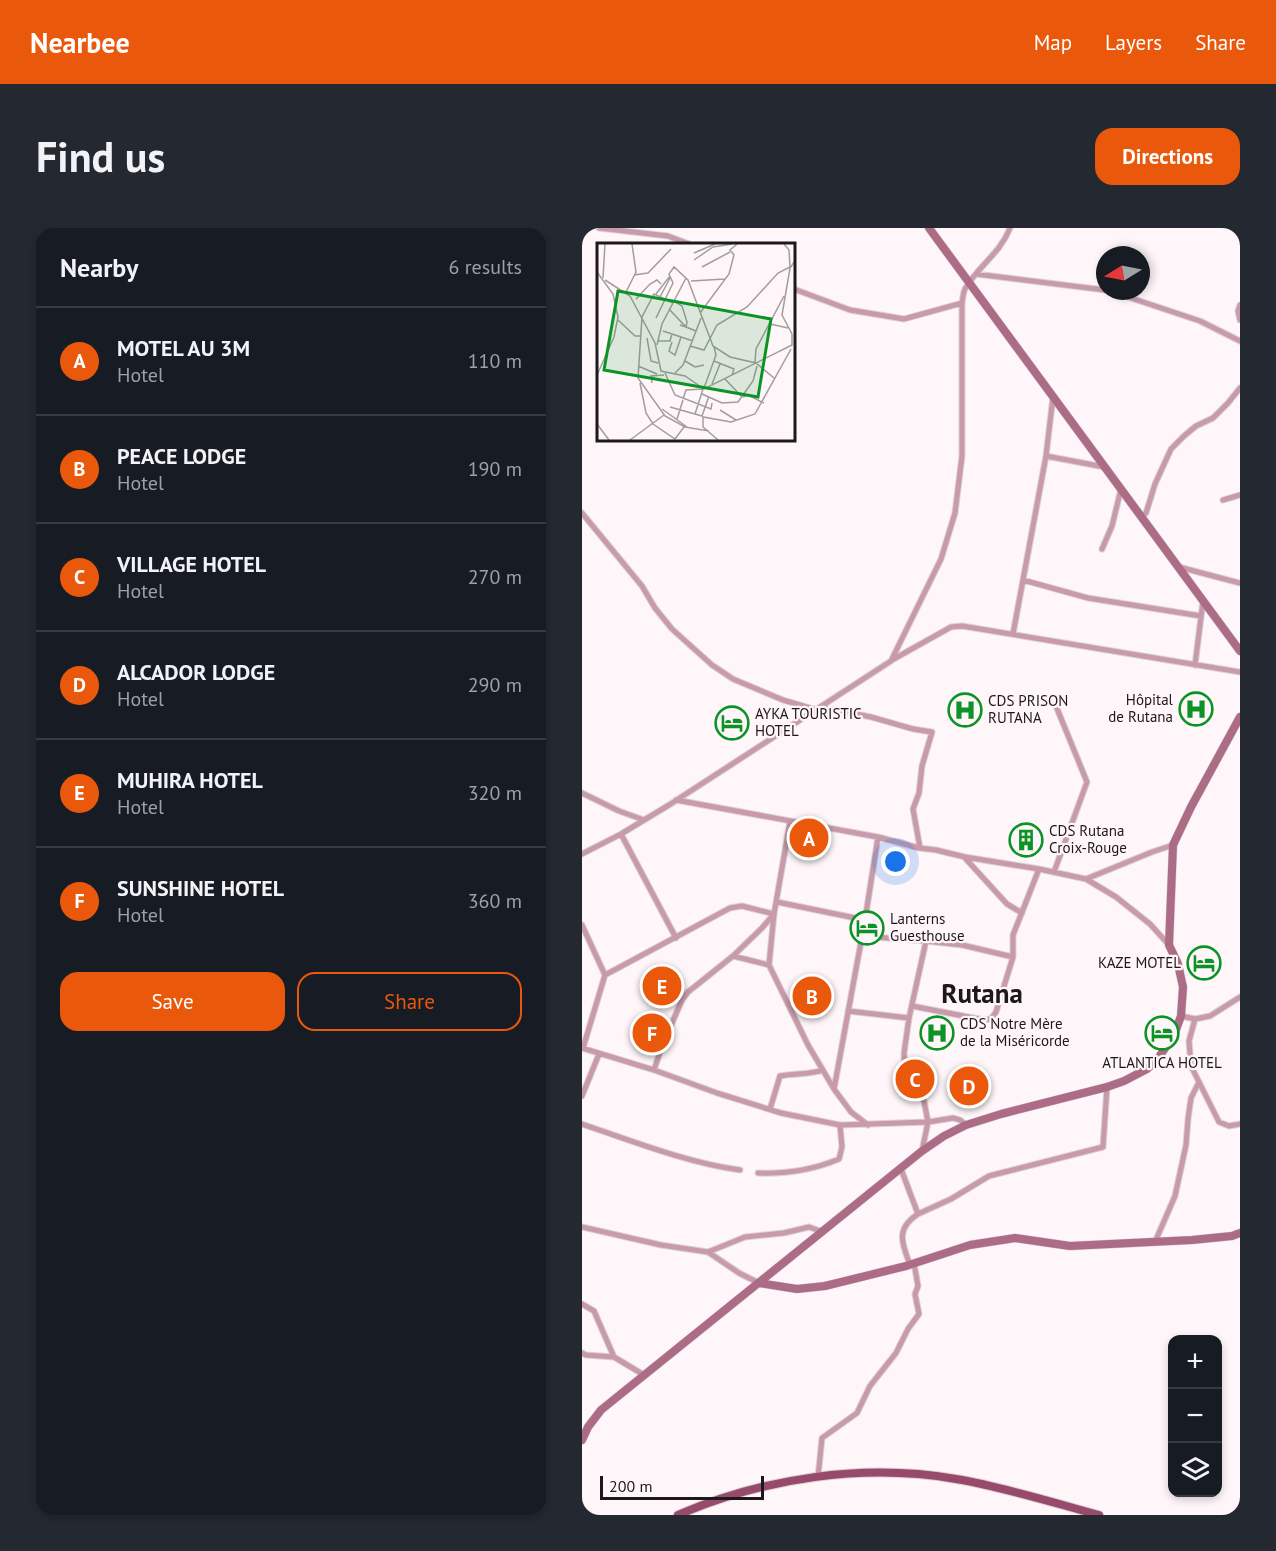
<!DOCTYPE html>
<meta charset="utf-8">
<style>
body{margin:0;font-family:"PT Sans",sans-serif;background:#242831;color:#f1f3f6}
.controls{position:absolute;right:18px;bottom:18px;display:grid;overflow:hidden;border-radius:12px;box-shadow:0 3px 9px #0003}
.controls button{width:54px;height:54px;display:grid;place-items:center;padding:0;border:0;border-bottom:2px solid #363941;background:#171b24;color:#f1f3f6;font:30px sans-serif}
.compass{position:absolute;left:514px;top:18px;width:54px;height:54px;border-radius:50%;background:#171b24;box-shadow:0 3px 9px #0003;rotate:260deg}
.scale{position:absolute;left:18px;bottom:15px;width:164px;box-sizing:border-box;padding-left:6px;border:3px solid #1e181a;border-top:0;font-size:16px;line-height:21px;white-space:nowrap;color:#1e181a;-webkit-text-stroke:4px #fef6f9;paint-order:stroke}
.you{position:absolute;left:314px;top:634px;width:21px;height:21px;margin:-15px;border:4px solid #fff;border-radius:50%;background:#1a73e8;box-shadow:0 0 0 9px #1a73e833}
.badge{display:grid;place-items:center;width:39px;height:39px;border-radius:50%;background:#ea580c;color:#fff;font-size:20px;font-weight:700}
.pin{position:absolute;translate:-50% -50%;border:3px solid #fff;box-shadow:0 2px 6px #0006}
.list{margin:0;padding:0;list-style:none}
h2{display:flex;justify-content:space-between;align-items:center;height:78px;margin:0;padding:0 24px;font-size:26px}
h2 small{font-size:20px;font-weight:400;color:#9ea1a6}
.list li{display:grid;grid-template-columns:39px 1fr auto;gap:18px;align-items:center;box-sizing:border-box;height:108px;padding:0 24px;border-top:2px solid #363941}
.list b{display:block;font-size:22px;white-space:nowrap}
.list p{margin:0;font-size:20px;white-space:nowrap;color:#9ea1a6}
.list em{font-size:20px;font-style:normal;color:#9ea1a6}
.actions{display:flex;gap:12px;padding:18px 24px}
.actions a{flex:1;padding:14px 0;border:2px solid #ea580c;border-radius:18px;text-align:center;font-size:21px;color:#ea580c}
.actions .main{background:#ea580c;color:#fff}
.icon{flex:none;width:33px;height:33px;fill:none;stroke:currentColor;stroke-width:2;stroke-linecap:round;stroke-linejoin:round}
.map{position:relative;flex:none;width:658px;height:1287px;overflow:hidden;border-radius:18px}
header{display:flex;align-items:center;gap:36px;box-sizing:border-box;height:84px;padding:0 30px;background:#ea580c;color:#fff}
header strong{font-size:28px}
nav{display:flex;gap:33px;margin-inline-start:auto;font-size:21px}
.intro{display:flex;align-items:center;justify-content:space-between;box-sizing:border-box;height:144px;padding:0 36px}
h1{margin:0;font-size:42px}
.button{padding:15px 27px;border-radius:18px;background:#ea580c;color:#fff;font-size:21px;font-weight:700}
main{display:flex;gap:36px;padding:0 36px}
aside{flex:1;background:#171b24;border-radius:18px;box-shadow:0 3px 9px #0003}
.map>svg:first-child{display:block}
</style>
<header>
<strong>Nearbee</strong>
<nav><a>Map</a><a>Layers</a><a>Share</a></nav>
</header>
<div class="intro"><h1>Find us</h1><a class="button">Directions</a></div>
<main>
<aside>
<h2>Nearby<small>6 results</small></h2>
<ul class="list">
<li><span class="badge">A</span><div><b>MOTEL AU 3M</b><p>Hotel</p></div><em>110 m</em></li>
<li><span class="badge">B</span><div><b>PEACE LODGE</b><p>Hotel</p></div><em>190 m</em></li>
<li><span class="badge">C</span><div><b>VILLAGE HOTEL</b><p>Hotel</p></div><em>270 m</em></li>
<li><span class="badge">D</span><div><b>ALCADOR LODGE</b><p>Hotel</p></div><em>290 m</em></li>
<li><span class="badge">E</span><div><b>MUHIRA HOTEL</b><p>Hotel</p></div><em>320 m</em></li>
<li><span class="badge">F</span><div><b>SUNSHINE HOTEL</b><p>Hotel</p></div><em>360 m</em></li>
</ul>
<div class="actions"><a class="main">Save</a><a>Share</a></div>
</aside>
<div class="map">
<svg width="658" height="1287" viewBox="0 0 658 1287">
<rect width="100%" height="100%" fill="#fef6f9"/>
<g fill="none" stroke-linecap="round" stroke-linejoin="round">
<g stroke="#dad2d5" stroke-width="7">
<path id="street" d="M17,0L86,8L107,16
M394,46L523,62
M212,61L268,82L322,91L380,75
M528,63L618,93L658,113
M658,77L656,83L658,92
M464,228L471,169
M641,272L658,267
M0,285L60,358L73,380L90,401L130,437L151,451L201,472L235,482L244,480L289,489L331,501L350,504L340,538L337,565L331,581L338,620
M559,289L564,285L573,256L589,221L602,208L614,198L631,190L646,175L658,160
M520,321L530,298L539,261
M597,339L658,355
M441,352L506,370L619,388
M431,406L464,228L522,239
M310,432L369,399L380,398L658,444
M613,437L621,373
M0,565L37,583L62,592
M94,572L296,609L337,620L354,622L383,629L457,641L504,651L534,669L568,696L587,717
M39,606L94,710
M0,626L39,606L87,577L309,433L359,331L373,285L380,228V75C381,70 381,65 383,61C395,39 418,26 428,0
M383,630L425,676L440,685
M472,644L505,554L474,478
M504,651L570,624L591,617
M195,674L283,692
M0,697L23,747
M280,708L344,713L380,717L431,729L414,784L409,791L402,792L330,778
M151,728L187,737L226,817L252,861L269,884L286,897
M431,729V707L457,641
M266,783L327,790L322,825L323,845L342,873L346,894L340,923
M599,788L613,791L628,788L658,769
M327,790L344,713
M613,791L607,813L609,838L637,894L647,898L658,896
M0,820L72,842L135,865L199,885L258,897L346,894L371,890L378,892L384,897
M1,820L23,747L148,680L160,678L192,686L187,737
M72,842L80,818L100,772L106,764L151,728L180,700L192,686L208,594
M252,861L283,692L296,609
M0,868L17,826
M188,881L198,848C213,845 227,847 241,842
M0,896C50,913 106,935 158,942
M319,941L336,986C313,1001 320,1015 328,1037
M176,945C204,946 231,942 257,931L260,919L258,897
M336,986L369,971L407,948L521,919L525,859
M0,999L79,1017L126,1024L157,1045L177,1055
M573,1014L593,968L604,917L606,891L609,870L617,854
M126,1024L163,1009L202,1005L227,999L241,1004
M0,1076L12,1083L32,1129L62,1147
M0,1125L4,1127L32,1129
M236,1249L240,1210L275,1185L288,1158L314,1125L326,1101L337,1086L333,1066L336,1058L332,1035"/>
</g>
<g stroke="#dad2d5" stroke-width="9">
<path id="secondary" d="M347,0L658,423
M177,1055L215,1061L243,1058L324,1038L388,1017L433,1010L488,1018L610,1012L650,1008L658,1005
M0,1212L6,1199L19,1182L340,923L362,908L384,897L419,886L525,859L542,853L565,841L575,832L592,807L599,788L601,759L596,736L587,717L591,617L609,579L658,489"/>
</g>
<g stroke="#dad2d5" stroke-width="10">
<path id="primary" d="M96,1287C182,1250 281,1235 374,1251C422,1259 469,1274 517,1287"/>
</g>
<use href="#street" stroke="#c89aab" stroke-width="5"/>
<use href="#secondary" stroke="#ad6c86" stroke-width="8"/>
<use href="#primary" stroke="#984a6c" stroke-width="8"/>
</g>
<defs>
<g id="hospital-ring" transform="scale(1.725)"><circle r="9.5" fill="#fef6f9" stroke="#0c9326" stroke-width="1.5"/><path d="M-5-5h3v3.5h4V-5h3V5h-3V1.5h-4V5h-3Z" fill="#0c9326"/></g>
<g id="hotel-ring" transform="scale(1.725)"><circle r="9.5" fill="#fef6f9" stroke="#0c9326" stroke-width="1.5"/><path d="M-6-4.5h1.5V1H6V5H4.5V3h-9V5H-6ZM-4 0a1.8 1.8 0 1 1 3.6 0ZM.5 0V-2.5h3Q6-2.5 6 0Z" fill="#0c9326"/></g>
<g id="building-ring" transform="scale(1.725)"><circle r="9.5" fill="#fef6f9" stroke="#0c9326" stroke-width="1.5"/><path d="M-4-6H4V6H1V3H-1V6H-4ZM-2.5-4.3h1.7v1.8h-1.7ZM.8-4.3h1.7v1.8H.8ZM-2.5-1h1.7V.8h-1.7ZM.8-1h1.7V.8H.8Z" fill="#0c9326"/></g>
</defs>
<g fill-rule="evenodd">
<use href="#hospital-ring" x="614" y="481"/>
<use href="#hospital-ring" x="383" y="482"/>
<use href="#hotel-ring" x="150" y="495"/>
<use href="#building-ring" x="444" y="612"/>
<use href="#hotel-ring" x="285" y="700"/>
<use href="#hotel-ring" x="622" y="735"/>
<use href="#hospital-ring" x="355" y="805"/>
<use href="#hotel-ring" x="580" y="805"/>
</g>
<g text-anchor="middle" stroke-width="4.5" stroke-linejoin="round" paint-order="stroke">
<g font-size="15" fill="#1e181a" stroke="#fef6f9" text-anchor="start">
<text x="591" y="477" text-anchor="end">Hôpital<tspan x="591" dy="17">de Rutana</tspan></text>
<text x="406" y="478">CDS PRISON<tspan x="406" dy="17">RUTANA</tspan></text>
<text x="173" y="491">AYKA TOURISTIC<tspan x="173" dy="17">HOTEL</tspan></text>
<text x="467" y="608">CDS Rutana<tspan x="467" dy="17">Croix-Rouge</tspan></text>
<text x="308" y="696">Lanterns<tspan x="308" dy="17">Guesthouse</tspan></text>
<text x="599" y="740" text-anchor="end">KAZE MOTEL</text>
<text x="378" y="801">CDS Notre Mère<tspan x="378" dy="17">de la Miséricorde</tspan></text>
<text x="580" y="840" text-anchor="middle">ATLANTICA HOTEL</text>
</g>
<g font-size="27" font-weight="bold" fill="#1e181a" stroke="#fef6f9">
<text x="400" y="775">Rutana</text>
</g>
</g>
<g transform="translate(15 15)">
<rect width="198" height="198" fill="#fef6f9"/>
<path fill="none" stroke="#a49da0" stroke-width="1.5" d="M97,10L118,1M97,17L116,4L135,1M105,24L133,9M0,29L16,51L21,74L17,94L0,132M37,32L51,30L74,6M6,35L8,1M8,37L33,53L58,100L64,128L88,133L107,146L195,102V91L185,72L193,25L198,18M94,38L128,36M29,49L39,29L35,1M59,51L73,33M63,54L73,35M39,56L53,41L60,37L64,41M77,58L85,63L90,79L89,84L83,82M76,60L57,51L45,74L41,135L68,173L88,184L112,188M72,66L89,84L99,88M103,70L132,31L137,12L133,7L140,1M59,75L76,40L72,31L77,24L91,37L116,103L133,114L159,120L177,135M21,77L38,93H44M173,81L191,85M66,88L96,98M50,95L54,118L61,120M61,98H73L75,91M75,99L72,108L78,112L84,94M60,102L65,81L89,35M93,103L107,107L120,82L150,64L181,30L193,24L192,7L187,1M88,118L98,124L107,122M117,118L137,126L135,132M158,119L159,106L187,53M41,123L60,131M68,130L78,152L114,166L115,160M78,130L86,122L104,75M128,136L145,154M43,140L49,170L56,181L78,196L87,184M55,140L54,133L67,132M115,141L123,121M107,145L119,112L117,104M105,151L125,160L141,159L156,138L160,123M146,154L151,152L167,160M86,156L89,147L106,146L98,171M73,164L105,173L112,153M65,166L90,184M123,167L139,177M80,176L86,157M0,181L12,197M33,197L67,172M121,197L106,184V174L134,179L158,171L194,106"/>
<path fill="#0c9326" fill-opacity="0.15" stroke="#0c9326" stroke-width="3" d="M21,48L174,76L161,154L7,127Z"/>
<rect width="198" height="198" fill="none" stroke="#1e181a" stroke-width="3"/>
</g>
</svg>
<div class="controls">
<button>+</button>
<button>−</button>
<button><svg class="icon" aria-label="layers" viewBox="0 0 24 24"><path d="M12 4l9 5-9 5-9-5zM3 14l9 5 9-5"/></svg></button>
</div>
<svg class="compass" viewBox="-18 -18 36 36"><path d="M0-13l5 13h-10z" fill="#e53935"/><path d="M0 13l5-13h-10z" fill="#9ea1a6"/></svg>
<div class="scale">200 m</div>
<div class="you"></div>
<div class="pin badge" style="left:227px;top:610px">A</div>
<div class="pin badge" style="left:230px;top:768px">B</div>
<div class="pin badge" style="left:333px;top:851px">C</div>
<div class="pin badge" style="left:387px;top:858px">D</div>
<div class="pin badge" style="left:80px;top:758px">E</div>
<div class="pin badge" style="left:70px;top:805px">F</div>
</div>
</main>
